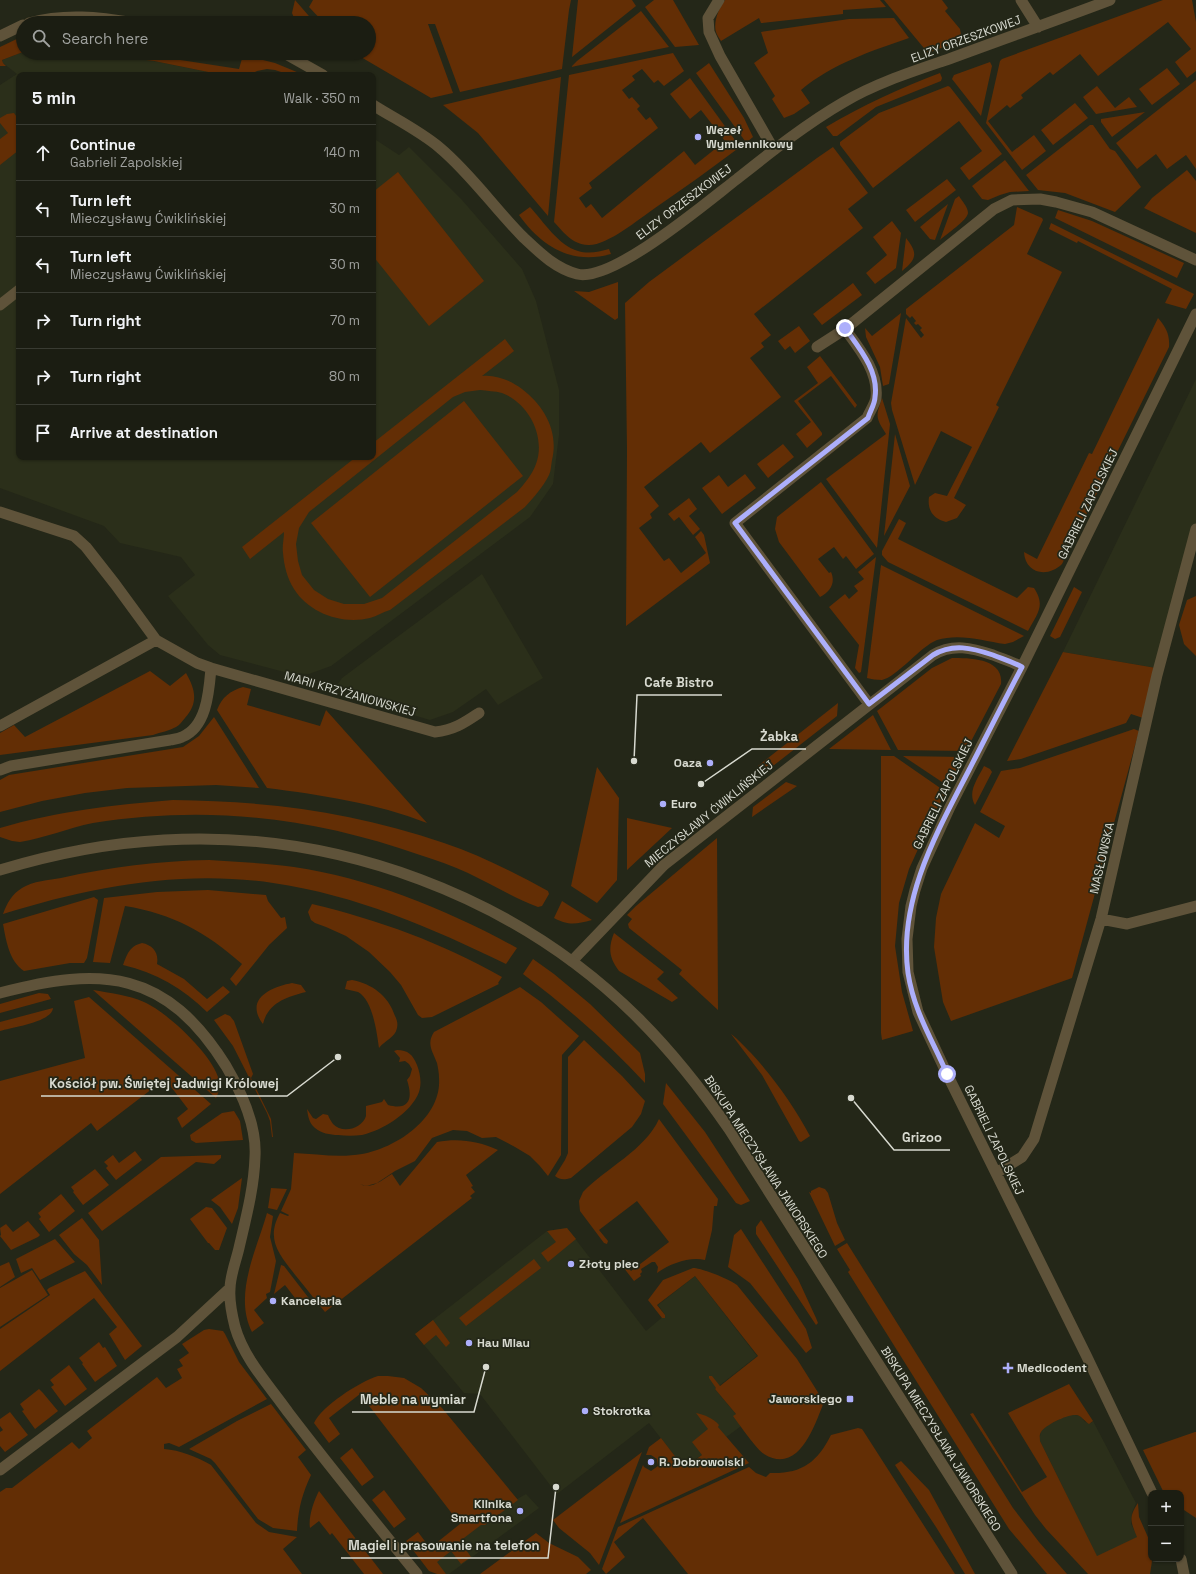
<!DOCTYPE html>
<meta charset="utf-8">
<style>
body{margin:0;font-family:"Space Grotesk",sans-serif;background:#24261b;color:#f1f3f6}
.controls{position:absolute;right:12px;bottom:12px;display:grid;overflow:hidden;border-radius:8px;box-shadow:0 1px 3px #0004}
.controls button{width:36px;height:36px;display:grid;place-items:center;padding:0;border:0;border-bottom:1px solid #393b32;background:#1b1d12;color:#f1f3f6;font:20px sans-serif}
.stop{position:absolute;width:12px;height:12px;margin:-9px;border:3px solid #adaffb;border-radius:50%;background:#fff}
.stop.end{background:#adaffb;border-color:#fff;box-shadow:0 1px 4px #0008}
.list{margin:0;padding:0;list-style:none}
h2{display:flex;justify-content:space-between;align-items:center;height:52px;margin:0;padding:0 16px;font-size:17px}
h2 small{font-size:13px;font-weight:400;color:#a0a29f}
.list li{display:grid;grid-template-columns:26px 1fr auto;gap:12px;align-items:center;box-sizing:border-box;height:56px;padding:0 16px;border-top:1px solid #393b32}
.list b{display:block;font-size:15px;white-space:nowrap}
.list p{margin:0;font-size:13px;white-space:nowrap;color:#a0a29f}
.list em{font-size:13px;font-style:normal;color:#a0a29f}
.icon{flex:none;width:22px;height:22px;fill:none;stroke:currentColor;stroke-width:2;stroke-linecap:round;stroke-linejoin:round}
.map{position:relative;flex:none;width:1196px;height:1574px;overflow:hidden}
.search{position:absolute;background:#1b1d12;box-shadow:0 1px 3px #0004;left:16px;top:16px;width:360px;height:44px;display:flex;align-items:center;gap:10px;box-sizing:border-box;padding:0 14px;border-radius:22px;color:#a0a29f;font-size:15px}
.panel{position:absolute;background:#1b1d12;box-shadow:0 1px 3px #0004;left:16px;top:72px;width:360px;height:388px;border-radius:8px}
.map>svg:first-child{display:block}
</style>
<div class="map">
<svg width="1196" height="1574" viewBox="0 0 1196 1574">
<rect width="100%" height="100%" fill="#242718"/>
<path fill="#2b2f1a" d="M23,52V53H91L114,55L154,61L223,75H19V457H373V138L399,155L409,147L462,200L522,269L536,301L559,390V435L553,484L530,517L331,666L309,674L288,673L220,655L208,645L168,596L195,575L181,557L120,543L104,526L0,488V85L17,74L3,63L2,60Z
M1196,379V523L1156,668L1063,652Z
M482,574L543,678L498,705L486,689L453,712L430,720L373,703L338,684L342,678Z
M567,1228L646,1331L665,1315L658,1305L695,1276L757,1356L715,1389L744,1424L684,1468L649,1423L557,1494L480,1394L464,1393L415,1334L547,1231Z
M1068,1415H1075L1080,1416L1085,1422L1091,1423L1093,1421L1136,1503L1132,1513L1131,1524L1138,1537L1097,1557L1040,1441V1436L1041,1431L1046,1426Z
M526,1494L539,1508L449,1574H446L430,1562L505,1506Z"/>
<path fill="#632e05" fill-rule="evenodd" d="M295,0L315,23H296L292,13Z
M313,0H571L569,10L562,69L460,92L435,24H428L453,93L431,98L354,53H369V23H324L309,7Z
M578,0H632L636,6L572,57Z
M654,0H673L699,45L675,47L645,7Z
M725,0H880L886,7L843,10V14L761,23L759,18L721,41C719,38 717,35 716,32C713,23 719,7 725,0Z
M884,0H942L948,8L945,11L960,29L962,40L928,53Z
M1163,0H1192L1196,22V71L1187,78L1175,62L1191,49L1168,22L1098,76L1080,54L1053,75L1050,72L1021,95L1023,98L1010,108L1007,105L988,121L1012,152L1034,135L1046,151L1022,170L986,123L1000,61L1002,59Z
M641,11L669,47L571,67L577,61Z
M894,18L909,38C871,51 832,64 801,90L810,103L794,114L784,118L772,99L775,96L754,63L768,53L761,32L849,19Z
M23,36V52L2,60L3,63L6,66H0V47Z
M91,53H135L239,69L243,55L275,63L304,75H290L275,70L267,69L257,71L249,75H223L154,61Z
M673,53L684,71L664,86L658,80L654,83L642,69L632,76L635,80L622,90L629,99L632,97L640,106L637,109L646,120L650,117L658,128L589,183L592,188L579,198L586,208L591,204L602,218L684,151L695,165L725,141L701,110L690,119L670,94L690,78L740,147C712,168 684,188 655,208C639,219 607,246 588,245C572,244 564,233 554,222L569,75Z
M990,62L992,66L981,116L952,79L954,75Z
M709,63L744,118L753,137L747,142L745,141L696,73Z
M1167,68L1180,84L1152,105L1139,89Z
M940,73L942,78L941,81L876,107L837,136H833L826,127C863,105 900,88 940,73Z
M561,77L548,216L478,133L443,105Z
M1196,80V169L1186,155L1167,169L1156,154L1137,169L1116,143Z
M948,86L950,87L1002,154L969,180L960,168L982,151L959,121L873,188L840,145V142L879,113Z
M1097,86L1115,108L1129,97L1137,107L1096,114L1083,97Z
M1075,103L1088,118L1053,145L1041,130Z
M1145,112L1112,137L1101,122V119Z
M14,113L19,120V150L0,165V139L8,133L0,123V118L7,114Z
M1090,125H1093L1110,149L1115,151L1141,187L1115,212L1065,193L1038,190L1026,175Z
M833,147L868,193L848,209L863,228L754,314L771,335L761,343L764,347L750,358L781,397L710,453L701,442L644,487L659,506L650,514L652,518L639,528L664,561L669,558L681,573L706,553L695,537L701,531L704,535L710,563L626,626L627,450L625,303L649,282L817,158Z
M1005,160L1029,191L1010,192L1000,195L988,200L982,199L972,186Z
M1187,170L1196,181V233L1144,208L1152,198Z
M398,172L484,281L429,326L373,256V192Z
M947,179L956,190L915,222L906,210Z
M959,196C962,201 968,207 968,213C967,221 946,234 940,240L955,199Z
M948,204L935,240L930,239L920,227Z
M530,207C543,221 559,246 578,251C588,254 599,252 609,249L611,254C572,265 542,247 519,215Z
M1017,207L1042,218L1043,220L1027,254L1062,272L996,405L999,407L954,498L966,505L957,518L946,522C934,519 927,511 929,497L935,493L947,496L972,447L941,431L915,485L892,410L891,403L906,318L921,338L924,335L920,330L922,328L918,324L916,325L914,323L916,321L912,316L910,318L906,314V309L1014,225Z
M1058,210L1092,221L1184,263L1177,278L1055,218Z
M892,221L901,233L896,268L875,284L866,273L887,255L873,237Z
M1051,223L1194,294L1186,309L1165,303L1172,289L1078,241L1077,243L1049,229Z
M906,238C918,253 917,259 902,271Z
M618,282V318L615,320L574,291L589,292Z
M853,283L862,295L822,325L813,314Z
M901,313L889,384L883,386L880,367L866,337L865,328L872,336Z
M1158,318C1166,327 1170,335 1169,347L1062,564C1048,578 1025,574 1024,552L1037,559L1089,453L1092,454Z
M799,326L810,341L795,353L790,346L785,350L778,341Z
M505,339L514,351L482,376C495,374 512,381 522,389C544,406 559,431 552,460C551,465 551,471 549,475C543,487 534,497 525,507L390,610C383,612 377,616 370,618C342,625 309,613 294,589C287,578 284,565 283,553C282,546 284,539 284,532L250,559L242,547L356,457H373V443ZM480,390C487,391 495,391 502,393C529,403 546,437 536,464C532,475 525,483 517,492L382,598L364,604H344L328,599L314,590L302,575L298,561L296,544L299,528L309,512L453,397L465,392Z
M820,356L857,405L855,408L831,376L798,401L822,433V435L807,448L796,434L811,422L794,401L818,383L807,367Z
M882,398L890,424L877,548L826,479L886,434C875,417 876,416 882,398Z
M464,401L523,476L370,597L311,523Z
M895,434L910,486L884,536Z
M783,444L794,457L768,478L757,464Z
M745,474L756,488L722,514L702,488L719,475L728,487Z
M821,482L874,554L856,569L846,556L843,559L834,547L818,559L829,573L831,572C836,583 830,592 820,597L779,542L775,529L777,517Z
M689,498L697,509L689,516L700,529L693,535L679,517L674,521L668,514Z
M899,519L906,523L898,539L1017,598L1028,587L1034,588C1046,606 1037,614 1028,631L888,562L882,555V551Z
M876,557L861,672L859,673L855,668L859,645L829,607L845,594L849,599L858,591L854,586L864,579L858,572Z
M881,565L1024,636L1013,642L1005,644C983,641 960,633 937,640C921,646 897,677 882,680C877,680 871,679 867,678Z
M1074,587L1082,592L1060,637L1055,639L1050,636Z
M1196,596V656L1184,644L1179,625L1187,600Z
M1063,652L1156,668L1143,718L1131,714L1126,723L1021,759L1007,761Z
M952,658C969,658 1004,658 1001,684L966,751L898,750L877,711L932,668Z
M150,671L170,686L186,673C195,689 199,702 185,718C182,721 180,725 176,727C169,731 161,732 153,735L0,755V733L14,725L25,737Z
M243,687L251,689L247,705L320,726L326,710L427,823C376,803 321,795 267,788L217,710C222,697 230,691 243,687Z
M838,703L837,716L764,773L758,766Z
M873,715L891,750L829,749Z
M214,717L259,788L216,785L127,788L85,793L42,801L0,812V780L9,775L183,747L199,736Z
M1134,729L1139,731L1072,978L951,1021L943,1002L934,947L936,918L941,894L975,823L999,838L1005,826L980,812L1001,771L1020,768Z
M881,756H894L946,792L934,814L909,869L899,903L895,946L902,992L913,1031L882,1040L881,1033Z
M903,756L963,757L948,786Z
M984,766L990,769L992,772L975,805C967,792 978,778 984,766Z
M597,767L619,798L617,880L597,903L571,886Z
M786,782L797,786L752,817L753,807Z
M173,800C268,801 354,812 444,843C480,855 515,873 548,891L549,894L542,906L538,907C514,898 491,884 468,873C453,866 436,860 420,855C311,817 208,805 93,823C68,828 45,838 20,842L12,841L0,837V828C58,811 113,805 173,800Z
M627,818L672,828L627,870Z
M717,838L718,1010L679,974L682,970L629,928L628,924L632,919L627,915L636,906Z
M209,860C237,862 266,863 294,867C370,878 450,911 517,948L506,964C432,928 356,895 273,883C182,869 89,887 3,914C7,903 12,894 22,888C33,881 49,880 61,878C110,867 158,861 209,860Z
M208,890L266,895L268,901L281,918L285,917L287,928L269,945L236,986L230,979L242,964C206,932 173,914 125,906L110,963L93,962L104,898L157,892Z
M94,897L98,900L87,958L84,963H70L24,971C9,961 6,940 3,924Z
M562,901L592,920C576,924 569,926 554,918Z
M312,904C379,920 442,943 502,977L498,983L499,984L432,1017L422,1018L418,1015L401,985L390,972L369,952L346,936L326,927L315,923L311,920L308,912Z
M614,933L664,972L657,979L678,998L672,1002L619,971C609,958 608,948 614,933Z
M142,943C153,945 159,953 157,964L184,979L207,999L223,986L230,992L207,1012C183,988 156,973 123,965C127,955 129,946 142,943Z
M533,959L554,974L590,1004L640,1053L645,1074V1083C608,1043 567,1007 523,974Z
M352,980C372,984 388,995 395,1016C397,1020 398,1023 397,1028C395,1038 385,1040 379,1048C377,1034 373,1000 358,992C354,991 349,990 345,989L347,981Z
M292,983L301,985L306,992C286,997 268,1003 263,1024C244,999 271,987 292,983Z
M520,987L541,1002L579,1036L562,1055L561,1155L548,1176L539,1165L530,1156L515,1147L496,1137L482,1138L467,1131L453,1130L432,1138L415,1161L395,1171L377,1183L366,1186L360,1184C371,1190 382,1180 392,1174L400,1186L437,1142C459,1138 478,1141 498,1150L466,1175L473,1186L471,1187L475,1192L470,1196L472,1198L325,1312C315,1300 306,1288 296,1276C280,1255 265,1240 280,1213L288,1216L289,1215L281,1211L291,1189L294,1153C316,1154 340,1158 362,1154C396,1148 442,1118 439,1078C439,1073 438,1068 437,1063C433,1052 426,1044 434,1032Z
M93,990C110,993 128,995 144,1002C167,1012 213,1055 219,1080C220,1087 219,1092 216,1098Z
M39,993L48,994L51,999L0,1013V1004Z
M89,997L211,1104L182,1128L177,1118L188,1109L165,1079L97,1131L91,1123L0,1194V1081L85,1058L74,1001Z
M53,1008C52,1022 13,1027 0,1031V1022Z
M225,1014L230,1016L234,1021L253,1074L251,1078L271,1119L273,1137H272L270,1121L267,1113L233,1046L214,1020Z
M731,1034C738,1039 745,1047 751,1053C774,1078 794,1106 810,1136L801,1142L799,1141L762,1075Z
M584,1040L622,1076L645,1101L641,1114L632,1127L571,1178C564,1180 560,1180 555,1176L565,1160L568,1153V1057Z
M397,1050C408,1050 413,1055 417,1065C420,1073 422,1083 419,1092C411,1113 383,1130 362,1135C354,1136 346,1136 338,1135C330,1135 321,1133 315,1128C309,1123 308,1116 307,1109L313,1118L316,1119L323,1114L328,1115C329,1118 331,1121 333,1124C342,1134 362,1129 366,1116C366,1113 366,1109 366,1106L382,1102L384,1099L388,1105C410,1111 413,1098 407,1080L410,1076L412,1069L409,1064L405,1061L399,1062L400,1058L394,1051Z
M666,1083L705,1132L750,1201L741,1205L736,1203L663,1104Z
M234,1111L240,1121L243,1140L196,1143L191,1140L190,1135L222,1113Z
M659,1119L718,1199L717,1206H714L712,1230L705,1260C690,1256 669,1264 657,1273L658,1267L655,1262H652L641,1269L642,1272L640,1274L641,1276L634,1281L620,1263V1260H622L631,1271L669,1242L637,1201L599,1230L608,1241L607,1244L604,1243L580,1211L579,1201L583,1192C606,1168 645,1150 659,1119Z
M135,1151L142,1160L116,1180L106,1168L108,1166L104,1162L113,1155L119,1163Z
M221,1155V1158L214,1164L196,1162L102,1231L88,1213L161,1157Z
M95,1169L109,1185L83,1205L73,1192L74,1191L71,1187Z
M242,1178L238,1208L232,1224L220,1207L211,1200Z
M819,1187L825,1189L828,1193L837,1223L845,1240L835,1246L809,1192L811,1193V1191Z
M271,1188L287,1189L277,1210L268,1208Z
M61,1194L75,1211L49,1232L39,1219L41,1217L38,1213Z
M206,1207L212,1208L227,1228L219,1250H215L209,1243H208L190,1219Z
M267,1213L273,1216L270,1237L276,1261L270,1292L266,1294L267,1298L254,1310L264,1323L252,1332C233,1295 257,1249 267,1213Z
M82,1218L99,1240L102,1285L87,1265L74,1254L59,1235Z
M761,1220L798,1279L816,1318L818,1323L816,1325L756,1234V1227Z
M28,1221L40,1235L38,1237L11,1250L0,1236L1,1235L0,1228L6,1224L13,1232Z
M567,1228L576,1239L548,1262L541,1253L556,1242L547,1231Z
M741,1229L806,1329L812,1348L806,1353L750,1283L728,1267L734,1235Z
M55,1239L75,1262L40,1280L32,1268L21,1273L16,1259Z
M847,1243L1013,1508L1039,1542L1067,1574H1047L1009,1529L848,1272L850,1270L837,1249Z
M534,1259L541,1268L466,1326L459,1318Z
M9,1262L15,1277L0,1287V1266Z
M281,1265L284,1266L311,1301L302,1307L285,1285L274,1294Z
M693,1268C702,1268 729,1279 737,1285L797,1359L824,1402C815,1424 799,1476 764,1454C757,1450 739,1424 733,1416L736,1414L715,1389L716,1388L709,1378V1376H712L720,1386L758,1356L695,1276L657,1305L665,1315V1318H662L648,1300L663,1280Z
M32,1270L48,1295L0,1327V1288Z
M85,1271L142,1346L125,1360L109,1334L117,1327L94,1298L0,1371V1329L50,1295L47,1290L49,1288Z
M433,1320L450,1343L446,1347L436,1335L424,1345L415,1334Z
M209,1329L223,1331L225,1334L239,1362L267,1399L179,1447L169,1443L164,1444V1449C180,1450 197,1457 211,1465L256,1523L269,1532L297,1537L283,1549L302,1574H0V1492L6,1488H12L72,1442L79,1449L92,1438L87,1431L157,1377L166,1388L182,1378L177,1369L183,1366L179,1360L189,1353L182,1344L204,1330Z
M99,1342L103,1348L105,1347L117,1366L95,1382L82,1364L83,1363L79,1358Z
M69,1365L87,1389L65,1406L51,1387L54,1385L50,1380Z
M378,1376H388L404,1378L421,1388L442,1408L518,1500L485,1525H481L460,1541L471,1557L461,1564L451,1551L437,1562L446,1574H437L429,1571L406,1541L418,1532L430,1548L460,1524L360,1394L329,1418L340,1434L329,1443L314,1423C322,1406 359,1382 378,1376Z
M1069,1384L1093,1421L1089,1424C1084,1421 1081,1415 1076,1415C1068,1414 1045,1425 1041,1432C1039,1435 1040,1438 1040,1441L1097,1556L1137,1537C1131,1522 1128,1518 1138,1503L1139,1517L1151,1544V1559H1153L1152,1561L1150,1574H1088L1046,1529L1035,1515L970,1414L973,1413L1022,1492L1047,1477L1008,1413Z
M39,1389L43,1393L58,1411L35,1429L22,1411L24,1410L20,1404Z
M271,1404L306,1450L298,1457L311,1475C302,1494 298,1510 297,1531L273,1528L258,1519L215,1463L211,1459L189,1449L237,1421Z
M10,1412L28,1435L5,1452L0,1446V1432L3,1430L0,1426V1419Z
M696,1413C705,1415 713,1418 719,1425L718,1427L749,1463L620,1523L643,1465L644,1467L651,1471L658,1466L657,1459L651,1455H646L649,1447L661,1438L684,1468L702,1455L692,1442L708,1429Z
M858,1428L862,1429L864,1432L955,1574H688L643,1518L614,1542L625,1557L606,1574L602,1569L618,1527L749,1467L756,1473L766,1477L770,1473C801,1474 817,1463 831,1435Z
M1195,1432H1196V1518L1181,1508V1493H1164L1143,1450Z
M352,1448L374,1477L362,1486L340,1458Z
M642,1452L599,1565L590,1553L559,1528L553,1520Z
M901,1461L929,1490L975,1574H965L936,1527L895,1465Z
M384,1490L406,1519L394,1528L372,1500Z
M319,1491L383,1574H364L332,1533L330,1535L319,1521L310,1528C308,1518 314,1500 319,1491Z
M536,1533L549,1543L578,1557L591,1570L586,1574H480Z"/>
<g fill="none" stroke-linecap="round" stroke-linejoin="round">
<path stroke="#5f533a" stroke-width="11" d="M719,0L708,18L709,32L720,56L774,150
M1021,0L1038,27
M29,23C65,13 99,17 135,23
M0,36L23,25
M284,53L323,75
M373,105C395,119 420,131 440,148C471,174 495,209 524,238C540,253 555,268 577,274C612,283 707,202 737,179C771,152 806,124 844,102C876,83 914,71 949,59C1003,39 1057,20 1110,0
M0,305L19,290
M817,347L845,329
M0,512L74,536L86,547L115,584L156,640L197,663L211,668L435,732C454,730 464,723 479,713
M869,704L735,523L867,418C870,411 875,404 876,398C879,372 859,348 845,329L994,209L1012,200L1040,199L1056,202L1092,212L1196,260
M0,726L156,640
M0,770L11,766L170,740C174,739 178,739 182,737C207,727 209,691 211,668
M1101,919L1127,924L1196,906
M572,961L664,865L933,655C953,643 972,648 993,655C1003,659 1013,662 1022,667
M0,993C102,966 166,970 226,1066C242,1093 257,1125 255,1157C254,1188 246,1218 239,1248C236,1261 230,1276 230,1289C229,1301 232,1315 235,1327C244,1359 269,1385 288,1412C330,1467 373,1520 417,1574
M996,1173L1022,1157L1034,1139L1101,919L1157,675L1196,529
M0,1470L177,1337L230,1288
M1152,1493L1086,1355L947,1074L918,1012L908,972L907,939L911,906L915,890L922,868L950,807L1022,667L1196,314
M1181,1559L1184,1574"/>
<path stroke="#5f533a" stroke-width="11" d="M0,870C53,854 108,843 164,840C338,830 516,896 639,1019C673,1053 702,1090 729,1129L1012,1574"/>
</g>
<g fill="none" stroke-linecap="round" stroke-linejoin="round">
<path stroke="#adaffb" stroke-width="5" d="M845,328C859,348 879,371 875,397C875,404 870,411 868,418L735,523L869,704L933,655C953,643 972,648 993,655C1003,659 1013,662 1022,667C1004,701 987,735 969,770C937,832 898,900 908,973C914,1012 932,1039 947,1074"/>
</g>
<g fill="#adaffb" stroke="#242718" stroke-width="1.5">
<circle cx="698" cy="137" r="4"/>
<circle cx="710" cy="763" r="4"/>
<circle cx="663" cy="804" r="4"/>
<circle cx="571" cy="1264" r="4"/>
<circle cx="273" cy="1301" r="4"/>
<circle cx="469" cy="1343" r="4"/>
<path d="M1006 1362h4v4h4v4h-4v4h-4v-4h-4v-4h4z"/>
<rect x="846" y="1395" width="8" height="8" rx="2"/>
<circle cx="585" cy="1411" r="4"/>
<circle cx="651" cy="1462" r="4"/>
<circle cx="520" cy="1511" r="4"/>
</g>
<g text-anchor="middle" stroke-width="3.5" stroke-linejoin="round" paint-order="stroke">
<g font-size="12" fill="#d8dad0" stroke="#242718">
<text transform="translate(966 39) rotate(-20)" y="4">ELIZY ORZESZKOWEJ</text>
<text transform="translate(684 202) rotate(-37)" y="4">ELIZY ORZESZKOWEJ</text>
<text transform="translate(1088 504) rotate(-64)" y="4">GABRIELI ZAPOLSKIEJ</text>
<text transform="translate(350 694) rotate(16)" y="4">MARII KRZYŻANOWSKIEJ</text>
<text transform="translate(943 794) rotate(-64)" y="4">GABRIELI ZAPOLSKIEJ</text>
<text transform="translate(709 814) rotate(-39)" y="4">MIECZYSŁAWY ĆWIKLIŃSKIEJ</text>
<text transform="translate(1102 858) rotate(-77)" y="4">MASŁOWSKA</text>
<text transform="translate(994 1140) rotate(64)" y="4">GABRIELI ZAPOLSKIEJ</text>
<text transform="translate(766 1167) rotate(57)" y="4">BISKUPA MIECZYSŁAWA JAWORSKIEGO</text>
<text transform="translate(941 1439) rotate(58)" y="4">BISKUPA MIECZYSŁAWA JAWORSKIEGO</text>
</g>
<g font-size="12" font-weight="bold" fill="#d8dad0" stroke="#242718" text-anchor="start">
<text x="706" y="134">Węzeł<tspan x="706" dy="14">Wymiennikowy</tspan></text>
<text x="702" y="767" text-anchor="end">Oaza</text>
<text x="671" y="808">Euro</text>
<text x="579" y="1268">Złoty piec</text>
<text x="281" y="1305">Kancelaria</text>
<text x="477" y="1347">Hau Miau</text>
<text x="1017" y="1372">Medicodent</text>
<text x="842" y="1403" text-anchor="end">Jaworskiego</text>
<text x="593" y="1415">Stokrotka</text>
<text x="659" y="1466">R. Dobrowolski</text>
<text x="512" y="1508" text-anchor="end">Klinika<tspan x="512" dy="14">Smartfona</tspan></text>
</g>
</g>
<path fill="none" stroke="#d8dad0" stroke-width="1.5" d="M634 761L637 695H722M701 784L752 749H806M338 1057L287 1096H41M851 1098L894 1150H950M486 1367L474 1412H352M556 1487L548 1558H341"/>
<g fill="#d8dad0" stroke="#242718" stroke-width="1.5">
<circle cx="634" cy="761" r="4"/>
<circle cx="701" cy="784" r="4"/>
<circle cx="338" cy="1057" r="4"/>
<circle cx="851" cy="1098" r="4"/>
<circle cx="486" cy="1367" r="4"/>
<circle cx="556" cy="1487" r="4"/>
</g>
<g font-size="13" text-anchor="middle" font-weight="bold" fill="#d8dad0" stroke="#242718" stroke-width="3.5" stroke-linejoin="round" paint-order="stroke">
<text x="679" y="687">Cafe Bistro</text>
<text x="779" y="741">Żabka</text>
<text x="164" y="1088">Kościół pw. Świętej Jadwigi Królowej</text>
<text x="922" y="1142">Grizoo</text>
<text x="413" y="1404">Meble na wymiar</text>
<text x="444" y="1550">Magiel i prasowanie na telefon</text>
</g>
</svg>
<div class="controls">
<button>+</button>
<button>−</button>
</div>
<div class="stop" style="left:947px;top:1074px"></div>
<div class="stop end" style="left:845px;top:328px"></div>
<div class="search"><svg class="icon" aria-label="search" viewBox="0 0 24 24"><circle cx="10" cy="10" r="6"/><path d="M15 15l6 6"/></svg>Search here</div>
<section class="panel">
<h2>5 min<small>Walk · 350 m</small></h2>
<ul class="list">
<li><svg class="icon" aria-label="ahead" viewBox="0 0 24 24"><path d="M12 20V5M6 11l6-6 6 6"/></svg><div><b>Continue</b><p>Gabrieli Zapolskiej</p></div><em>140 m</em></li>
<li><svg class="icon" aria-label="left" viewBox="0 0 24 24"><path d="M17 20v-9H6M10 6l-5 5 5 5"/></svg><div><b>Turn left</b><p>Mieczysławy Ćwiklińskiej</p></div><em>30 m</em></li>
<li><svg class="icon" aria-label="left" viewBox="0 0 24 24"><path d="M17 20v-9H6M10 6l-5 5 5 5"/></svg><div><b>Turn left</b><p>Mieczysławy Ćwiklińskiej</p></div><em>30 m</em></li>
<li><svg class="icon" aria-label="right" viewBox="0 0 24 24"><path d="M7 20v-9h11M14 6l5 5-5 5"/></svg><div><b>Turn right</b></div><em>70 m</em></li>
<li><svg class="icon" aria-label="right" viewBox="0 0 24 24"><path d="M7 20v-9h11M14 6l5 5-5 5"/></svg><div><b>Turn right</b></div><em>80 m</em></li>
<li><svg class="icon" aria-label="arrive" viewBox="0 0 24 24"><path d="M6 21V4h12l-3 4 3 4H6"/></svg><div><b>Arrive at destination</b></div></li>
</ul>
</section>
</div>
